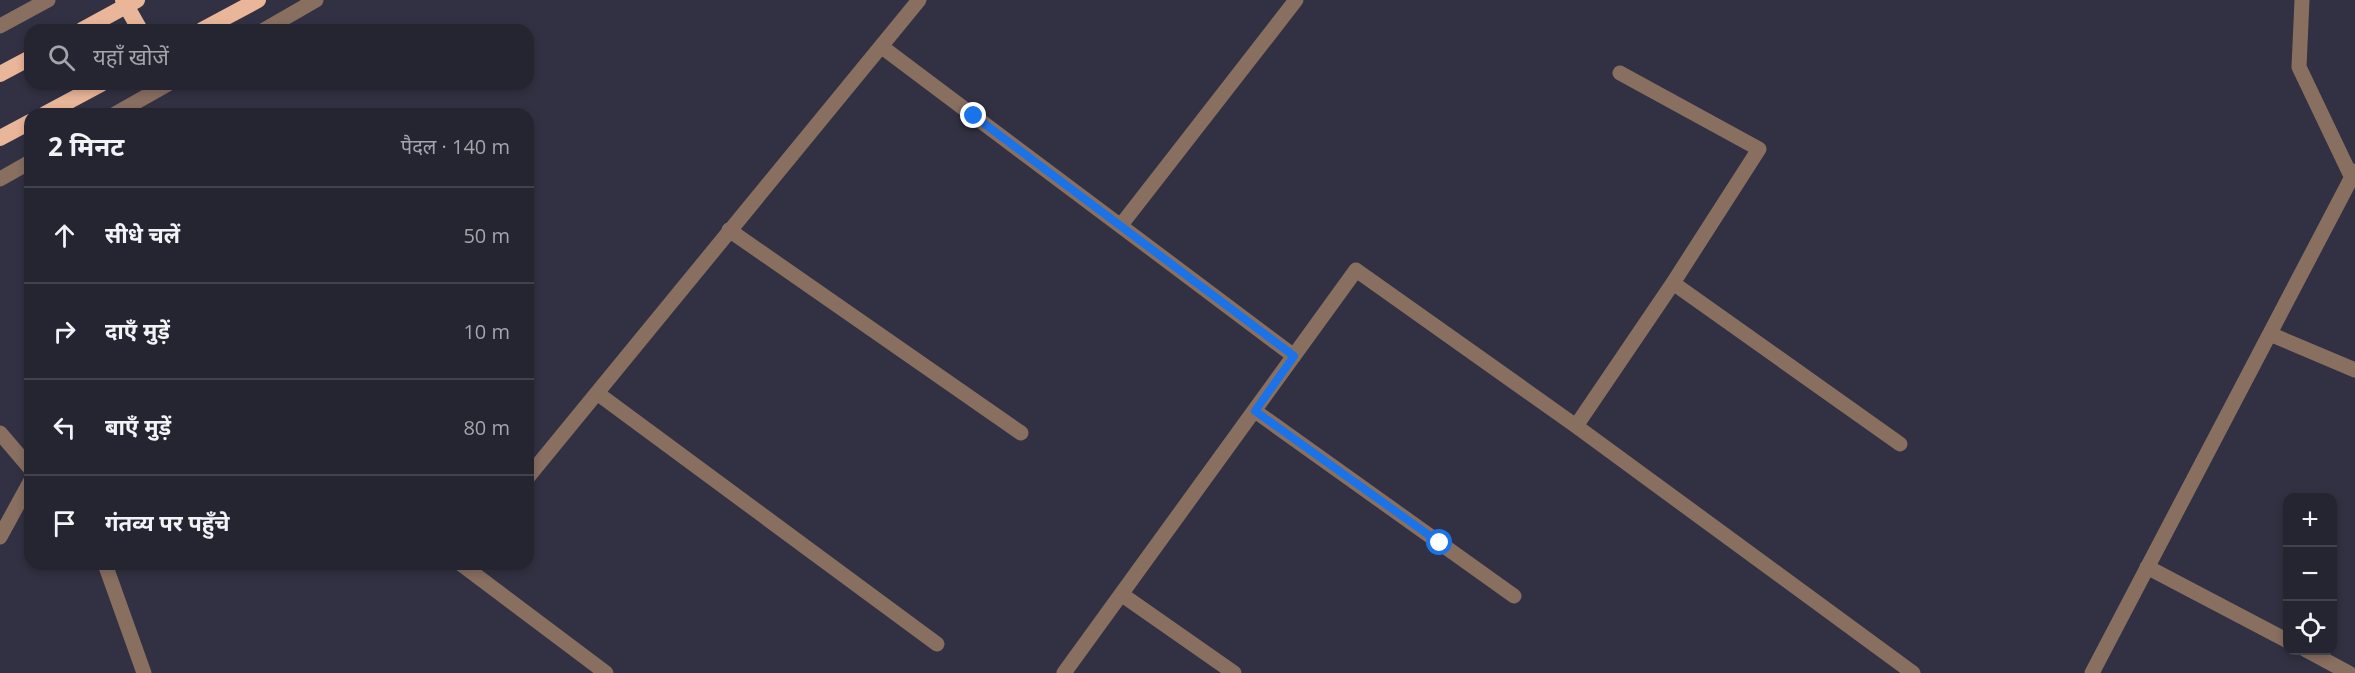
<!DOCTYPE html>
<html lang="hi">
<meta charset="utf-8">
<style>
body{margin:0;font-family:"Open Sans","Noto Sans Devanagari",sans-serif;background:#31313e;color:#f1f3f6}
.controls{position:absolute;right:18px;bottom:18px;display:grid;overflow:hidden;border-radius:12px;box-shadow:0 3px 9px #0003}
.controls button{width:54px;height:54px;display:grid;place-items:center;padding:0;border:0;border-bottom:2px solid #42424d;background:#252532;color:#f1f3f6;font:30px sans-serif}
.stop{position:absolute;width:18px;height:18px;margin:-14px;border:4px solid #1a73e8;border-radius:50%;background:#fff}
.stop.end{background:#1a73e8;border-color:#fff;box-shadow:0 2px 6px #0008}
.list{margin:0;padding:0;list-style:none}
h2{display:flex;justify-content:space-between;align-items:center;height:78px;margin:0;padding:0 24px;font-size:26px}
h2 small{font-size:20px;font-weight:400;color:#a3a5ac}
.list li{display:grid;grid-template-columns:39px 1fr auto;gap:18px;align-items:center;box-sizing:border-box;height:96px;padding:0 24px;border-top:2px solid #42424d}
.list b{display:block;font-size:22px;white-space:nowrap}
.list em{font-size:20px;font-style:normal;color:#a3a5ac}
.icon{flex:none;width:33px;height:33px;fill:none;stroke:currentColor;stroke-width:2;stroke-linecap:round;stroke-linejoin:round}
.map{position:relative;flex:none;width:2355px;height:673px;overflow:hidden}
.search{position:absolute;background:#252532;box-shadow:0 3px 9px #0003;left:24px;top:24px;width:510px;height:66px;display:flex;align-items:center;gap:15px;box-sizing:border-box;padding:0 21px;border-radius:18px;color:#a3a5ac;font-size:22px}
.panel{position:absolute;background:#252532;box-shadow:0 3px 9px #0003;left:24px;top:108px;width:510px;height:462px;border-radius:18px}
.map>svg:first-child{display:block}
</style>
<div class="map">
<svg width="2355" height="673" viewBox="0 0 2355 673">
<rect width="100%" height="100%" fill="#313143"/>
<g fill="none" stroke-linecap="round" stroke-linejoin="round">
<path stroke="#896f60" stroke-width="15" d="M2302,0L2299,67L2352,178
M882,47L1294,356
M1121,225L1296,0
M729,230L1021,433
M1673,283L1900,444
M2270,334L2355,370
M597,393L937,644
M1255,411L1514,596
M1576,426L1673,283L1759,149L1620,73
M0,433L30,468
M528,477L919,0
M0,537L30,482
M105,564L144,673
M461,564L606,673
M2147,567L2288,641
M1121,594L1234,673
M2306,650L2349,673
M1064,673L1356,270L1576,426L1913,673
M2092,673L2355,171"/>
<path stroke="#896f60" stroke-width="15" d="M0,26L48,0
M264,30L316,0
M115,114L168,84
M0,179L30,162"/>
<path stroke="#eab699" stroke-width="16" d="M123,0L140,30
M82,30L137,0
M202,30L258,0
M0,74L30,58
M45,114L101,84
M0,138L30,122"/>
</g>
<g fill="none" stroke-linecap="round" stroke-linejoin="round">
<path stroke="#1a73e8" stroke-width="8" d="M974,116L1294,356L1255,411L1440,543"/>
</g>
</svg>
<div class="controls">
<button>+</button>
<button>−</button>
<button><svg class="icon" aria-label="locate" viewBox="0 0 24 24"><circle cx="12" cy="12" r="6"/><path d="M12 2v4M12 18v4M2 12h4M18 12h4"/></svg></button>
</div>
<div class="stop" style="left:1440px;top:543px"></div>
<div class="stop end" style="left:974px;top:116px"></div>
<div class="search"><svg class="icon" aria-label="search" viewBox="0 0 24 24"><circle cx="10" cy="10" r="6"/><path d="M15 15l6 6"/></svg>यहाँ खोजें</div>
<section class="panel">
<h2>2 मिनट<small>पैदल · 140 m</small></h2>
<ul class="list">
<li><svg class="icon" aria-label="ahead" viewBox="0 0 24 24"><path d="M12 20V5M6 11l6-6 6 6"/></svg><div><b>सीधे चलें</b></div><em>50 m</em></li>
<li><svg class="icon" aria-label="right" viewBox="0 0 24 24"><path d="M7 20v-9h11M14 6l5 5-5 5"/></svg><div><b>दाएँ मुड़ें</b></div><em>10 m</em></li>
<li><svg class="icon" aria-label="left" viewBox="0 0 24 24"><path d="M17 20v-9H6M10 6l-5 5 5 5"/></svg><div><b>बाएँ मुड़ें</b></div><em>80 m</em></li>
<li><svg class="icon" aria-label="arrive" viewBox="0 0 24 24"><path d="M6 21V4h12l-3 4 3 4H6"/></svg><div><b>गंतव्य पर पहुँचे</b></div></li>
</ul>
</section>
</div>
